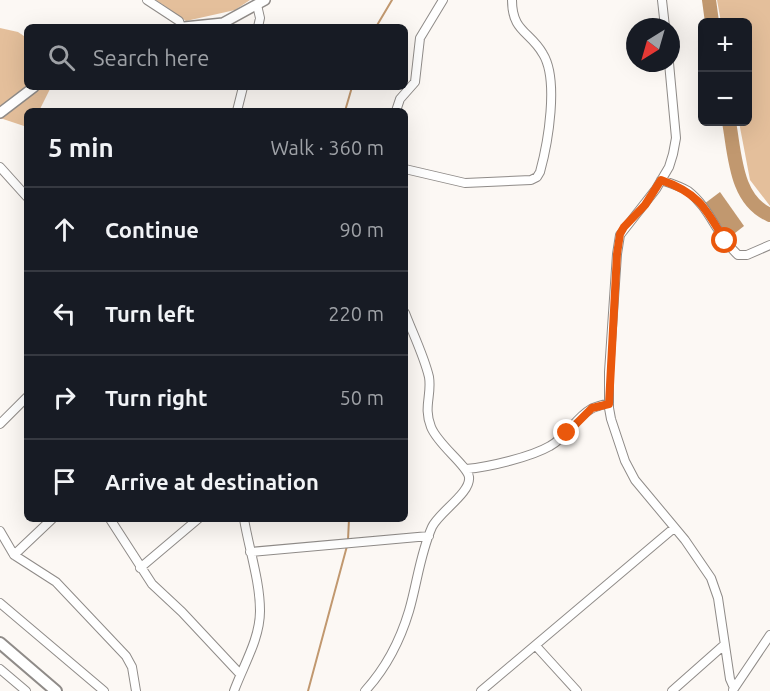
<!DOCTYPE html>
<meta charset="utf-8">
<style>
body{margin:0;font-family:Ubuntu,sans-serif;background:#242831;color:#f1f3f6}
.controls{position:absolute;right:18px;top:18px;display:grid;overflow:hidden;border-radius:9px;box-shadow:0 6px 24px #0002}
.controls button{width:54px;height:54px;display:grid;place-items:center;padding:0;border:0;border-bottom:2px solid #363941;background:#171b24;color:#f1f3f6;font:30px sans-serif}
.compass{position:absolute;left:626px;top:18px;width:54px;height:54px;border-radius:50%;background:#171b24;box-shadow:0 6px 24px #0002;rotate:217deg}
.stop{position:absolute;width:18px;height:18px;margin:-14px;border:4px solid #ea580c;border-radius:50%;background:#fff}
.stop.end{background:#ea580c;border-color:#fff;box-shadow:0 2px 6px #0008}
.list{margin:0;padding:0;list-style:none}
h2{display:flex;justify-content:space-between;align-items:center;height:78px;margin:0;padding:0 24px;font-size:26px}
h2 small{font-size:20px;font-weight:400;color:#9ea1a6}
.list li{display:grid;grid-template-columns:39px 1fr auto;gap:18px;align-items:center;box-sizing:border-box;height:84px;padding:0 24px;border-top:2px solid #363941}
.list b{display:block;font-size:22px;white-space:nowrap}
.list em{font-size:20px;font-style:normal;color:#9ea1a6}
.icon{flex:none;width:33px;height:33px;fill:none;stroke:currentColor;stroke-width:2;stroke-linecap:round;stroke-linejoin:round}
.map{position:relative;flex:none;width:770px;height:691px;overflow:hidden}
.search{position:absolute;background:#171b24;box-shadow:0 6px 24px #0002;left:24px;top:24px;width:384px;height:66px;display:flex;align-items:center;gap:15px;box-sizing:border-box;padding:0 21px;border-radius:9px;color:#9ea1a6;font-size:22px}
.panel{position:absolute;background:#171b24;box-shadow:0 6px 24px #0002;left:24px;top:108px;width:384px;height:414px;border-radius:9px}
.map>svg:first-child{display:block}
</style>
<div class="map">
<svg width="770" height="691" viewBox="0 0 770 691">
<rect width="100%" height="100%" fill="#fcf8f4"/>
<path fill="#e4bf9b" d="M156,0H250L235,10L186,21Z
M717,0H770V206L750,180L739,122H748V22H721Z
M0,28L18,32L27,38V87H51L39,111H27V124L24,126L0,118Z"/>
<path fill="#c1986f" d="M720,192L744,226L730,237L704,204Z"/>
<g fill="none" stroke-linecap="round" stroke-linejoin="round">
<path stroke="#c1986f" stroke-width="2" d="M376,27L392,0
M345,111L352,87
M348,540L349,519
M308,691L347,546"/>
<path stroke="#c1986f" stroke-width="14" d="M709,0L712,22
M729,122C735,154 735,200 770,215"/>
<g stroke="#8f8b88" stroke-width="10">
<path id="minor" d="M147,0L179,21L181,27
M662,0L665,27
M257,5L260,18L258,27
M669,63L676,138L673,154L669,167L656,189L620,235L617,254L609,372V408L611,419L625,461L635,480L685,540L711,578L718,598L730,679L734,688
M237,111L243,87
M396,111L400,99L415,82L420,38L443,0
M0,167L27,197
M405,169L465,183L531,180L537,177L540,172C548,143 559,80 543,54C530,31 512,32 512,0
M661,180C670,183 680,186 688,191C710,208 717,236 738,255H747L770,245
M0,424L27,397
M466,469C489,467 531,457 550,446C567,437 575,418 591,409C596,406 603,405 609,403
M110,519L152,584L182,612L240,674
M0,531L14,555L56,582L126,656L132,667L136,691
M250,552L429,536
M14,555L52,519
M140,568L198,519
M0,603L104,691
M536,646L577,691
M0,669L26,691
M733,690L770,635
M234,691C243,666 260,639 260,611C260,581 249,549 244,519
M365,691C386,668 400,641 409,611C417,584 420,554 432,527C439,512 471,493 469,477C467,465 438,445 431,427C423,407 432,395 429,377C424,356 413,334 405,313
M481,691L674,528
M672,691L724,645"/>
</g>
<g stroke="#8f8b88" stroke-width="12">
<path id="major" d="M184,27L223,23L265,0
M0,113L34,87"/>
</g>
<g stroke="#8f8b88" stroke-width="14">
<path id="highway" d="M0,643L56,691"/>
</g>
<use href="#minor" stroke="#fff" stroke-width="8"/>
<use href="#major" stroke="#fff" stroke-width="9"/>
<use href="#highway" stroke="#fff" stroke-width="10"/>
</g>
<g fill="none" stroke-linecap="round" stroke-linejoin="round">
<path stroke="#ea580c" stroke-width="8" d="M567,433L592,408L609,404L617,254L620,234L624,227L645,205L661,180C699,193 706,209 725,241"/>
</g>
</svg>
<div class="controls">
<button>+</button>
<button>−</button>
</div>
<svg class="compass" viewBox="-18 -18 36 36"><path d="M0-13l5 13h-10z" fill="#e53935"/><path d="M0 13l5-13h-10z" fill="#9ea1a6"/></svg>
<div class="stop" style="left:725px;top:241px"></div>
<div class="stop end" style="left:567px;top:433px"></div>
<div class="search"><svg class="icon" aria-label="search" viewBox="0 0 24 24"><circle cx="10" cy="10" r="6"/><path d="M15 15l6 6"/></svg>Search here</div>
<section class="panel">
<h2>5 min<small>Walk · 360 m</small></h2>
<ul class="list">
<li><svg class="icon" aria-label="ahead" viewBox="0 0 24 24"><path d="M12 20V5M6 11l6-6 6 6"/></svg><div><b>Continue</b></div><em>90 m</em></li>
<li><svg class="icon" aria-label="left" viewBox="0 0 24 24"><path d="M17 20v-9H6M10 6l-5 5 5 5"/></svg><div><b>Turn left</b></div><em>220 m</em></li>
<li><svg class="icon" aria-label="right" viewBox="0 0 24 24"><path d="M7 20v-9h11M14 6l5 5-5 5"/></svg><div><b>Turn right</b></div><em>50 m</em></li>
<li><svg class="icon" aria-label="arrive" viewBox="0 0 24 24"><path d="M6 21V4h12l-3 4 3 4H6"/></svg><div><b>Arrive at destination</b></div></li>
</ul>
</section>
</div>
